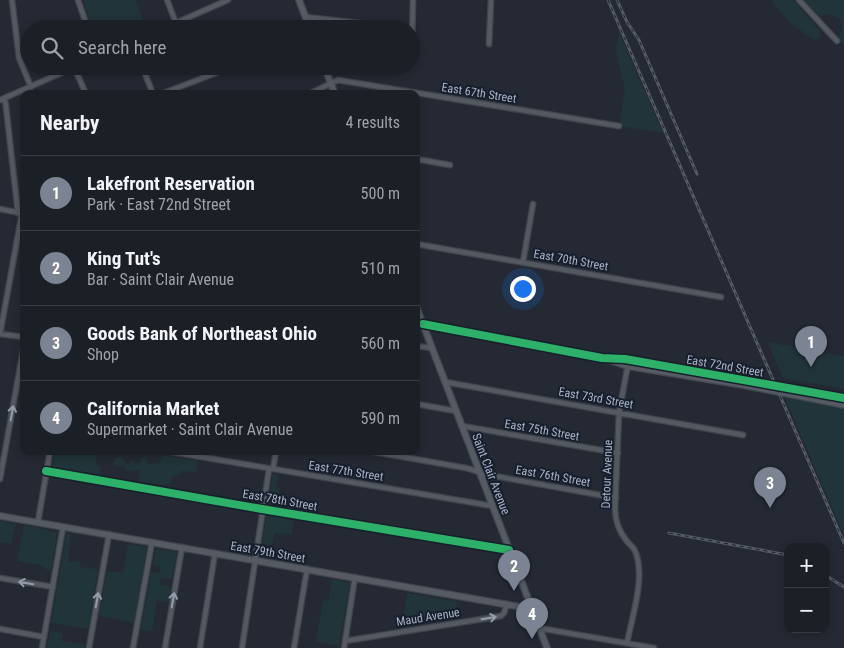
<!DOCTYPE html>
<meta charset="utf-8">
<style>
body{margin:0;font-family:"Roboto Condensed",sans-serif;background:#282c32;color:#f1f3f6}
.controls{position:absolute;right:15px;bottom:15px;display:grid;overflow:hidden;border-radius:10px;box-shadow:0 2px 8px #0003}
.controls button{width:45px;height:45px;display:grid;place-items:center;padding:0;border:0;border-bottom:1px solid #393d43;background:#1b1f26;color:#f1f3f6;font:25px sans-serif}
.you{position:absolute;left:522px;top:288px;width:18px;height:18px;margin:-12px;border:4px solid #fff;border-radius:50%;background:#1a73e8;box-shadow:0 0 0 8px #1a73e833}
.badge{display:grid;place-items:center;width:32px;height:32px;border-radius:50%;background:#7c8393;color:#fff;font-size:16px;font-weight:700}
.pin{position:absolute;translate:-50% -41px;filter:drop-shadow(0 1px 2px #0008)}
.pin::after{content:'';position:absolute;top:26px;width:18px;height:15px;background:inherit;clip-path:polygon(0 0,100% 0,50% 100%)}
.list{margin:0;padding:0;list-style:none}
h2{display:flex;justify-content:space-between;align-items:center;height:65px;margin:0;padding:0 20px;font-size:21px}
h2 small{font-size:16px;font-weight:400;color:#a0a2a7}
.list li{display:grid;grid-template-columns:32px 1fr auto;gap:15px;align-items:center;box-sizing:border-box;height:75px;padding:0 20px;border-top:1px solid #393d43}
.list b{display:block;font-size:19px;white-space:nowrap}
.list p{margin:0;font-size:16px;white-space:nowrap;color:#a0a2a7}
.list em{font-size:16px;font-style:normal;color:#a0a2a7}
.icon{flex:none;width:28px;height:28px;fill:none;stroke:currentColor;stroke-width:2;stroke-linecap:round;stroke-linejoin:round}
.map{position:relative;flex:none;width:844px;height:648px;overflow:hidden}
.search{position:absolute;background:#1b1f26;box-shadow:0 2px 8px #0003;left:20px;top:20px;width:400px;height:55px;display:flex;align-items:center;gap:12px;box-sizing:border-box;padding:0 18px;border-radius:28px;color:#a0a2a7;font-size:19px}
.panel{position:absolute;background:#1b1f26;box-shadow:0 2px 8px #0003;left:20px;top:90px;width:400px;height:365px;border-radius:10px}
.map>svg:first-child{display:block}
</style>
<div class="map">
<svg width="844" height="648" viewBox="0 0 844 648">
<rect width="100%" height="100%" fill="#242933"/>
<path fill="#213439" d="M83,0H136L146,29H93Z
M771,0H793L819,30L821,35L820,38L814,40L789,22Z
M804,0H844V47L839,38L842,28L840,19L831,14L820,16Z
M619,32L663,133L619,126L625,89L616,53Z
M767,342L844,356V389L783,378Z
M784,396L844,406V535Z
M55,451H77L85,453L97,451L96,464L100,467V476L52,467Z
M163,455L198,461L196,472L181,471L179,475H175L172,478L171,483L163,485L138,482L140,470L128,471L124,466L115,465L113,463L115,458L120,457L129,465L133,459V462L136,464L140,462L144,456L146,457L149,464L160,463Z
M273,474L278,475L277,488L280,489L277,506L267,505Z
M267,514L294,519L292,535L275,533L272,545L262,544Z
M0,521L16,524L11,544L0,542Z
M24,525L57,532L51,572L39,565L17,561Z
M67,533L71,534L68,561L80,562V567L98,569L88,629L51,623Z
M128,544L147,547L134,623L99,616L107,571L123,573Z
M156,549L177,552L172,579L161,578L160,585L171,587L169,602L157,601L152,631L141,630L151,572L160,573L161,567L153,565Z
M332,579L350,583L339,646L316,642L323,600L328,601Z
M407,593L456,601L458,617L402,626Z
M50,631L63,633L62,641L85,644L84,648H47Z"/>
<g fill="none" stroke-linecap="round" stroke-linejoin="round">
<g stroke="#40444b" stroke-width="7">
<path id="minor" d="M12,0L19,58L31,87
M78,0L88,29
M167,0L176,23
M799,0L837,41
M305,17L377,25
M162,29L228,0
M412,40L413,0
M489,44L491,0
M142,66L153,94
M74,67L86,94
M161,94L234,66
M309,94L338,80L619,126
M5,98L18,213
M0,100L77,66
M416,159L450,165
M0,209L20,213
M416,244L721,297
M523,262L533,204
M0,334L22,213
M0,334L24,337
M416,346L432,348
M445,382L743,435
M416,404L456,411
M462,426L618,453
M166,451L493,506
M369,451L466,468L489,475L616,498
M273,469L276,451
M46,471L262,509L509,550
M0,479L24,345
M38,522L50,451
M0,578L53,587
M539,628L654,648
M0,629L44,637
M345,641L501,616L504,613L507,604
M627,643C632,617 647,573 634,549C632,546 628,543 626,540C618,530 615,521 615,508L619,413L628,364
M42,648L63,527
M89,648L109,534
M133,648L152,542
M165,648L182,547
M200,648L215,553
M242,648L269,469
M294,648L307,569
M344,648L355,577"/>
</g>
<g stroke="#41464f" stroke-width="8">
<path id="major" d="M299,0L310,29
M324,66L335,94
M416,306L547,648
M423,324L602,358L625,359L844,398
M609,360L627,366L743,385L844,405
M0,516L532,609"/>
</g>
<use href="#minor" stroke="#535861" stroke-width="4.5"/>
<use href="#major" stroke="#555a63" stroke-width="5.5"/>
<g stroke="#575c64" stroke-width="3">
<path id="rail" d="M608,0L844,543
M617,0L627,22L639,40L697,174
M669,533L788,555
M825,575L844,587"/>
</g>
<use href="#rail" stroke="#171f2d" stroke-width="1" stroke-dasharray="4" stroke-linecap="butt"/>
<g stroke="#171f2d" stroke-width="11">
<path id="cycleway" d="M423,324L602,358L625,359L844,398
M46,471L262,509L509,550"/>
</g>
<use href="#cycleway" stroke="#2db169" stroke-width="8"/>
</g>
<defs><path id="oneway-shaft" d="M-6 0H5M1.5-3L5.5 0L1.5 3" fill="none" stroke-width="1.6" stroke-linecap="round" stroke-linejoin="round" transform="scale(1.25)"/></defs>
<g stroke="#959dad">
<use href="#oneway-shaft" transform="translate(12 413) rotate(-80)"/>
<use href="#oneway-shaft" transform="translate(26 583) rotate(-170)"/>
<use href="#oneway-shaft" transform="translate(97 600) rotate(-80)"/>
<use href="#oneway-shaft" transform="translate(173 600) rotate(-80)"/>
<use href="#oneway-shaft" transform="translate(489 618) rotate(-9)"/>
</g>
<g text-anchor="middle" stroke-width="4" stroke-linejoin="round" paint-order="stroke">
<g font-size="12" fill="#abb4c6" stroke="#171f2d">
<text transform="translate(479 93) rotate(9)" y="4">East 67th Street</text>
<text transform="translate(571 260) rotate(10)" y="4">East 70th Street</text>
<text transform="translate(725 366) rotate(10)" y="4">East 72nd Street</text>
<text transform="translate(596 398) rotate(10)" y="4">East 73rd Street</text>
<text transform="translate(542 430) rotate(10)" y="4">East 75th Street</text>
<text transform="translate(346 471) rotate(9)" y="4">East 77th Street</text>
<text transform="translate(491 474) rotate(69)" y="4">Saint Clair Avenue</text>
<text transform="translate(607 474) rotate(-88)" y="4">Detour Avenue</text>
<text transform="translate(553 476) rotate(10)" y="4">East 76th Street</text>
<text transform="translate(280 500) rotate(10)" y="4">East 78th Street</text>
<text transform="translate(268 552) rotate(10)" y="4">East 79th Street</text>
<text transform="translate(428 617) rotate(-9)" y="4">Maud Avenue</text>
</g>
</g>
</svg>
<div class="controls">
<button>+</button>
<button>−</button>
</div>
<div class="you"></div>
<div class="pin badge" style="left:811px;top:367px">1</div>
<div class="pin badge" style="left:514px;top:591px">2</div>
<div class="pin badge" style="left:770px;top:508px">3</div>
<div class="pin badge" style="left:532px;top:639px">4</div>
<div class="search"><svg class="icon" aria-label="search" viewBox="0 0 24 24"><circle cx="10" cy="10" r="6"/><path d="M15 15l6 6"/></svg>Search here</div>
<section class="panel">
<h2>Nearby<small>4 results</small></h2>
<ul class="list">
<li><span class="badge">1</span><div><b>Lakefront Reservation</b><p>Park · East 72nd Street</p></div><em>500 m</em></li>
<li><span class="badge">2</span><div><b>King Tut's</b><p>Bar · Saint Clair Avenue</p></div><em>510 m</em></li>
<li><span class="badge">3</span><div><b>Goods Bank of Northeast Ohio</b><p>Shop</p></div><em>560 m</em></li>
<li><span class="badge">4</span><div><b>California Market</b><p>Supermarket · Saint Clair Avenue</p></div><em>590 m</em></li>
</ul>
</section>
</div>
